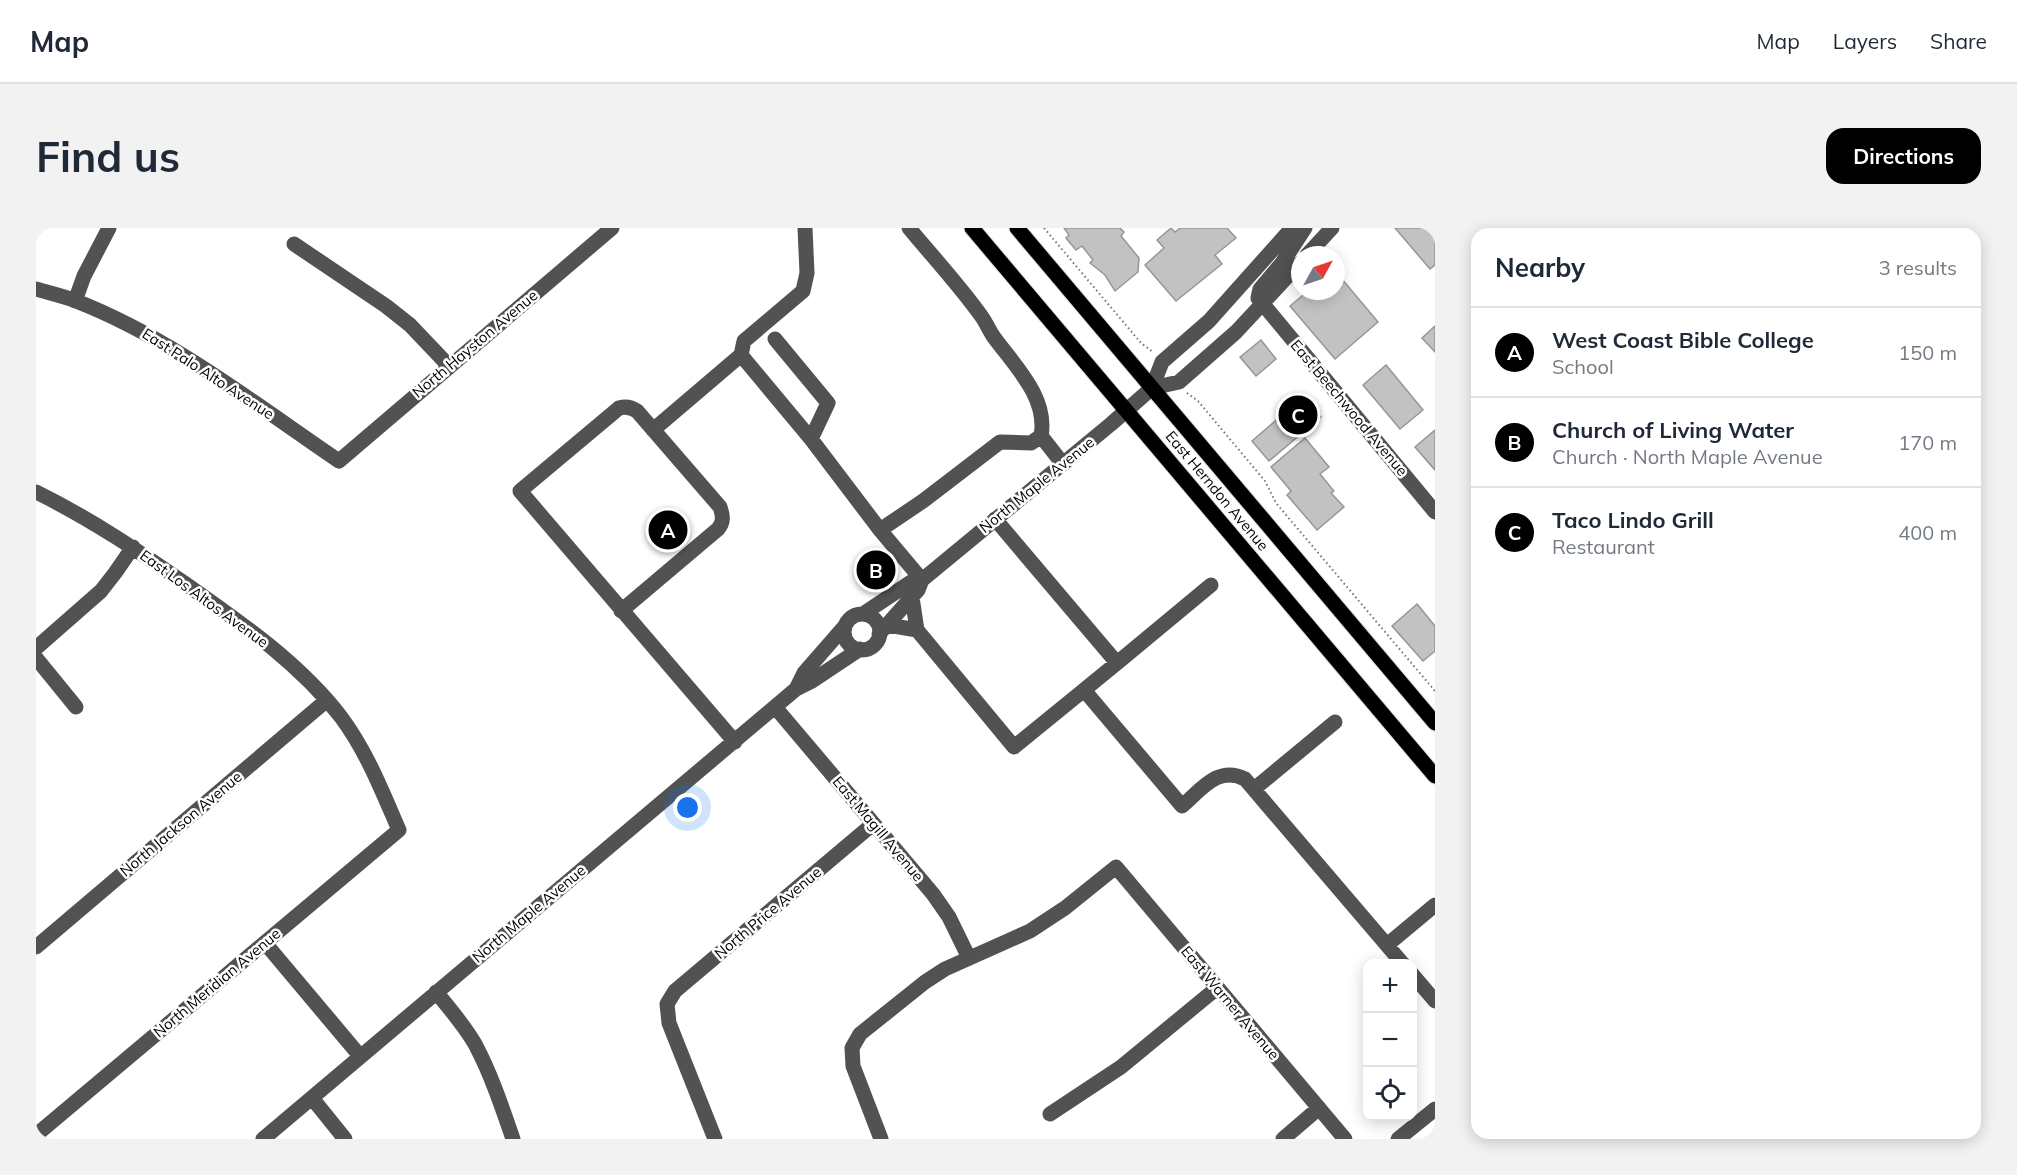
<!DOCTYPE html>
<meta charset="utf-8">
<style>
body{margin:0;font-family:Mulish,sans-serif;background:#f2f2f3;color:#1f2937}
.controls{position:absolute;right:18px;bottom:18px;display:grid;overflow:hidden;border-radius:12px;box-shadow:0 3px 15px #0003}
.controls button{width:54px;height:54px;display:grid;place-items:center;padding:0;border:0;border-bottom:2px solid #e0e1e3;background:#fff;color:#1f2937;font:30px sans-serif}
.compass{position:absolute;left:1255px;top:18px;width:54px;height:54px;border-radius:50%;background:#fff;box-shadow:0 3px 15px #0003;rotate:50deg}
.you{position:absolute;left:652px;top:580px;width:21px;height:21px;margin:-15px;border:4px solid #fff;border-radius:50%;background:#1a73e8;box-shadow:0 0 0 9px #1a73e833}
.badge{display:grid;place-items:center;width:39px;height:39px;border-radius:50%;background:#000;color:#fff;font-size:20px;font-weight:700}
.pin{position:absolute;translate:-50% -50%;border:3px solid #fff;box-shadow:0 2px 6px #0006}
.list{margin:0;padding:0;list-style:none}
h2{display:flex;justify-content:space-between;align-items:center;height:78px;margin:0;padding:0 24px;font-size:26px}
h2 small{font-size:20px;font-weight:400;color:#747a83}
.list li{display:grid;grid-template-columns:39px 1fr auto;gap:18px;align-items:center;box-sizing:border-box;height:90px;padding:0 24px;border-top:2px solid #e0e1e3}
.list b{display:block;font-size:22px;white-space:nowrap}
.list p{margin:0;font-size:20px;white-space:nowrap;color:#747a83}
.list em{font-size:20px;font-style:normal;color:#747a83}
.icon{flex:none;width:33px;height:33px;fill:none;stroke:currentColor;stroke-width:2;stroke-linecap:round;stroke-linejoin:round}
.map{position:relative;flex:none;width:1399px;height:911px;overflow:hidden;border-radius:18px}
header{display:flex;align-items:center;gap:36px;box-sizing:border-box;height:84px;padding:0 30px;background:#fff;border-bottom:2px solid #e0e1e3}
header strong{font-size:28px}
nav{display:flex;gap:33px;margin-inline-start:auto;font-size:21px}
.intro{display:flex;align-items:center;justify-content:space-between;box-sizing:border-box;height:144px;padding:0 36px}
h1{margin:0;font-size:42px}
.button{padding:15px 27px;border-radius:18px;background:#000;color:#fff;font-size:21px;font-weight:700}
main{display:flex;gap:36px;padding:0 36px}
aside{flex:1;background:#fff;border-radius:18px;box-shadow:0 3px 15px #0003}
.map>svg:first-child{display:block}
</style>
<header>
<strong>Map</strong>
<nav><a>Map</a><a>Layers</a><a>Share</a></nav>
</header>
<div class="intro"><h1>Find us</h1><a class="button">Directions</a></div>
<main>
<div class="map">
<svg width="1399" height="911" viewBox="0 0 1399 911">
<rect width="100%" height="100%" fill="#fff"/>
<path fill="#c2c2c2" stroke="#969696" stroke-width="1.5" d="M1028,0H1084L1088,4L1085,8L1103,30L1102,44L1079,63L1069,47L1054,35L1057,32L1046,18L1040,22L1030,10L1033,7Z
M1135,0L1139,4L1144,0H1191L1200,10L1179,27L1186,36L1140,73L1109,37L1128,20L1121,12Z
M1359,0H1399V37L1394,41Z
M1300,44L1342,94L1299,131L1254,78L1272,63H1300Z
M1399,98V124L1386,110Z
M1225,112L1240,131L1220,148L1204,129Z
M1350,137L1387,182L1364,201L1327,157Z
M1268,168L1285,189L1233,233L1216,213Z
M1399,202V242L1379,219Z
M1269,210L1293,239L1284,246L1298,263L1295,265L1308,279L1281,302L1251,267L1255,263L1235,239Z
M1381,376L1399,398V423L1387,433L1356,398Z"/>
<g fill="none" stroke-linecap="round" stroke-linejoin="round">
<g stroke="#dbdbdb" stroke-width="17">
<path id="major" d="M936,0L1399,548
M981,0L1399,495"/>
</g>
<path stroke="#747474" stroke-width="2" stroke-dasharray="1.5 3" stroke-linecap="butt" d="M1008,0L1105,115L1117,124
M1151,165L1162,173L1229,253L1240,275L1399,463"/>
<path stroke="#525252" stroke-width="15" d="M873,0C897,29 924,58 946,89C951,96 954,105 960,112C981,140 1012,171 1005,208L1027,236
M1269,0L1246,35L1224,61L1222,70L1399,284
M258,16L350,78L374,97L413,138
M1271,27L1296,0
M0,61C13,65 27,68 40,73C135,110 219,176 303,233L576,0
M39,73L48,48L73,0
M739,111L792,175L775,211
M705,127L775,211L844,302L886,352
M1116,160L1143,154L1200,104L1264,35
M617,202L705,127L708,113L767,63L771,45L769,0
M0,264C55,291 104,324 154,359C208,397 264,436 305,489C331,524 346,563 363,602L0,907
M959,291L1081,435L1175,357
M844,302L887,273L964,214L995,215L1005,208
M585,383L682,301C688,294 687,288 684,279L601,183C595,179 590,178 583,180L484,263L699,514
M827,386L875,354L886,352L1075,196L1116,160L1126,134L1173,93L1256,0
M808 404a18 18 0 1 1 36 0a18 18 0 1 1-36 0Z
M852,397L881,402L876,369
M881,402L978,519L1048,462L1146,578C1165,562 1182,537 1209,551L1367,736
M843,406L882,362L886,352
M0,420L65,363L79,345L97,319
M0,430L40,479
M760,461L768,445L809,398
M1048,462L1081,435
M739,479L897,666L913,689L933,730
M1218,561L1299,494
M229,715L324,828
M1351,717L1399,677
M0,719L291,472
M1376,746L1399,773
M400,764C414,781 428,797 439,816C455,846 466,879 477,911
M276,870L309,911
M1014,886L1085,839L1181,760
M227,911L760,461L776,453L824,421
M679,911L633,795L631,776L639,763L837,596
M845,911L817,838L816,820L824,806L889,754L909,741L994,703L1029,680L1080,639L1309,911
M1247,911L1283,880
M1362,911L1399,881"/>
<use href="#major" stroke="#000" stroke-width="15"/>
</g>
<g text-anchor="middle" stroke-width="5" stroke-linejoin="round" paint-order="stroke">
<g font-size="15" fill="#000" stroke="#fff">
<text transform="translate(439 116) rotate(-40)" y="5">North Hayston Avenue</text>
<text transform="translate(172 146) rotate(33)" y="5">East Palo Alto Avenue</text>
<text transform="translate(1313 180) rotate(50)" y="5">East Beechwood Avenue</text>
<text transform="translate(1001 257) rotate(-39)" y="5">North Maple Avenue</text>
<text transform="translate(1181 263) rotate(50)" y="5">East Herndon Avenue</text>
<text transform="translate(168 371) rotate(36)" y="5">East Los Altos Avenue</text>
<text transform="translate(145 596) rotate(-40)" y="5">North Jackson Avenue</text>
<text transform="translate(842 601) rotate(50)" y="5">East Magill Avenue</text>
<text transform="translate(732 685) rotate(-40)" y="5">North Price Avenue</text>
<text transform="translate(493 686) rotate(-40)" y="5">North Maple Avenue</text>
<text transform="translate(181 755) rotate(-40)" y="5">North Meridian Avenue</text>
<text transform="translate(1194 775) rotate(50)" y="5">East Warner Avenue</text>
</g>
</g>
</svg>
<div class="controls">
<button>+</button>
<button>−</button>
<button><svg class="icon" aria-label="locate" viewBox="0 0 24 24"><circle cx="12" cy="12" r="6"/><path d="M12 2v4M12 18v4M2 12h4M18 12h4"/></svg></button>
</div>
<svg class="compass" viewBox="-18 -18 36 36"><path d="M0-13l5 13h-10z" fill="#e53935"/><path d="M0 13l5-13h-10z" fill="#747a83"/></svg>
<div class="you"></div>
<div class="pin badge" style="left:632px;top:302px">A</div>
<div class="pin badge" style="left:840px;top:342px">B</div>
<div class="pin badge" style="left:1262px;top:187px">C</div>
</div>
<aside>
<h2>Nearby<small>3 results</small></h2>
<ul class="list">
<li><span class="badge">A</span><div><b>West Coast Bible College</b><p>School</p></div><em>150 m</em></li>
<li><span class="badge">B</span><div><b>Church of Living Water</b><p>Church · North Maple Avenue</p></div><em>170 m</em></li>
<li><span class="badge">C</span><div><b>Taco Lindo Grill</b><p>Restaurant</p></div><em>400 m</em></li>
</ul>
</aside>
</main>
